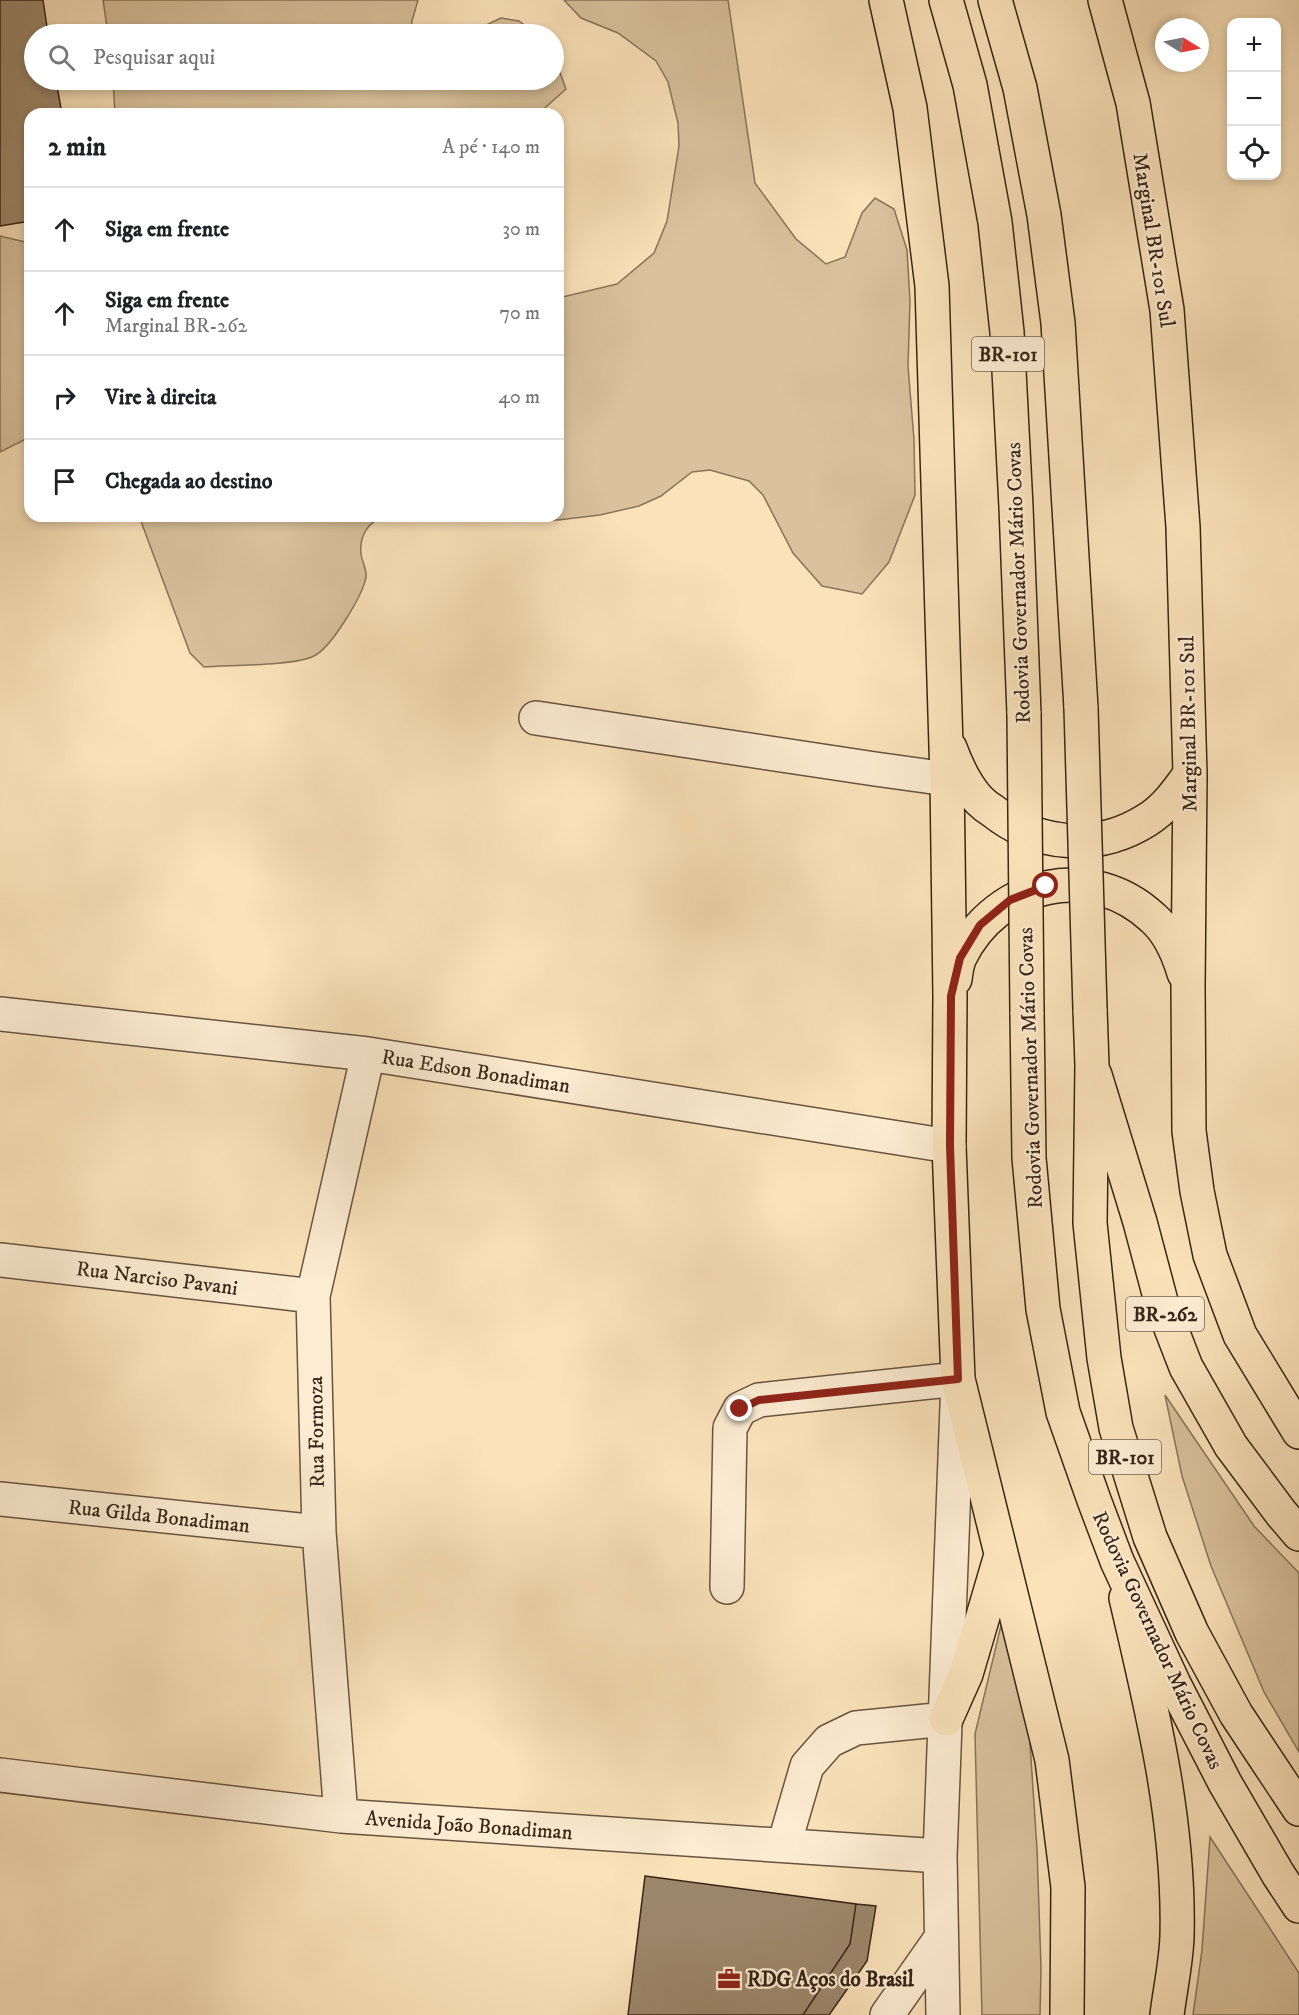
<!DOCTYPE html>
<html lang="pt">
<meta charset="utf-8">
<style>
body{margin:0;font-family:"IM FELL DW Pica",serif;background:#f6f6f6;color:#202124}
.controls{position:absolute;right:18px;top:18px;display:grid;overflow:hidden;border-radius:12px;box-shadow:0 3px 9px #0003}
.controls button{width:54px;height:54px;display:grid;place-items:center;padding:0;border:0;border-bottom:2px solid #e0e0e0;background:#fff;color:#202124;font:30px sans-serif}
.compass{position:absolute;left:1155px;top:18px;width:54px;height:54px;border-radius:50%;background:#fff;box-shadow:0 3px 9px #0003;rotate:100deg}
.stop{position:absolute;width:18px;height:18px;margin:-14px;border:4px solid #8f2418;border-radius:50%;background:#fff}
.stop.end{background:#8f2418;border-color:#fff;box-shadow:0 2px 6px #0008}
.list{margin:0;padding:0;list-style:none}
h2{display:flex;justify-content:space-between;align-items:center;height:78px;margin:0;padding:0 24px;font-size:26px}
h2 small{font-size:20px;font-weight:400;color:#757577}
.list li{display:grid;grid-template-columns:39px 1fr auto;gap:18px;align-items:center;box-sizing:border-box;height:84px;padding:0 24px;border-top:2px solid #e0e0e0}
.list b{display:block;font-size:22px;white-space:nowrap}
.list p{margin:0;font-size:20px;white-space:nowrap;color:#757577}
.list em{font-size:20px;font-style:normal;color:#757577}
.icon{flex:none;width:33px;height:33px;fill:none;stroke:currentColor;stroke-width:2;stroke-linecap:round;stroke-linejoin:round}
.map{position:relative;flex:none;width:1299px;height:2015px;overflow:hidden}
.search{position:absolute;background:#fff;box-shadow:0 3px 9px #0003;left:24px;top:24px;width:540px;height:66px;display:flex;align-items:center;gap:15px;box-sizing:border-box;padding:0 21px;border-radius:33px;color:#757577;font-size:22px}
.panel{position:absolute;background:#fff;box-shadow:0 3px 9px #0003;left:24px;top:108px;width:540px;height:414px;border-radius:18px}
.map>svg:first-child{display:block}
</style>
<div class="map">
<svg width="1299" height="2015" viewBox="0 0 1299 2015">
<rect width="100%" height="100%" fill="#fae2b9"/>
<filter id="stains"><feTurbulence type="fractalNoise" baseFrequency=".00333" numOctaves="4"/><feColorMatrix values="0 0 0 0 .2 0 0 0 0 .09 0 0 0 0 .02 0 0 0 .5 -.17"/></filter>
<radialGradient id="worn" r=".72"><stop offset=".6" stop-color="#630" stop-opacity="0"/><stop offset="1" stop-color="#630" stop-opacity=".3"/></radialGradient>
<path fill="#d9c29d" stroke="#88745a" stroke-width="1.5" d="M103,0H418L412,21L410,34H108Z
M564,0H728L755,183L796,239L826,264L845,257L862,213L875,198L894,209L907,250L910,301L908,366L914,440L915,495L889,562L862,594L822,586L793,553L763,495L749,481L710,470L692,472L661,496L639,506L600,515L558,520H494L470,516H558V298L617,284L654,253L667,221L679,146L678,123L668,82L656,61L618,33L581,18Z
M501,18L519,21L536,34H480L484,26Z
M554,61L559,70L566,89L538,114H115L113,80H426L440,89L458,82L460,80H554Z
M0,236L25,242L30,247V437L0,452Z
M139,516H386C368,521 359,536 361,554C362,562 367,569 366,577C363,595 331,648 314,656C295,666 228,665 204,667L190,653Z
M1165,1395L1254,1526L1299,1573V1752L1264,1692L1211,1566L1182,1476Z
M1004,1613L1028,1713L1037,1849L1041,1968L1040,2015H982L975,1734Z
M1210,1837L1299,1973V2015H1193L1202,1950Z"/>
<path fill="#9d876b" stroke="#382517" stroke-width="1.5" d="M0,0H43L48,34H34V80H56L62,114H30V221L0,226Z
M645,1876L856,1904L850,1944L803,2015H628Z
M856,1904L876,1906L867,1961L829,2015H803L850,1944Z"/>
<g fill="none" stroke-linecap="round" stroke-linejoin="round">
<g stroke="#685440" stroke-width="36">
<path id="minor" d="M536,718L875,769L947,779
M0,1014L368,1054L949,1146
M0,1260L313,1296
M0,1499L319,1532
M727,1587L730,1428L740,1409L759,1400L958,1379L940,1856L943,2015
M0,1775L341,1816L940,1856
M341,1816L319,1532L313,1296L368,1054
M784,1845L807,1766L829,1741L856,1728L946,1719
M887,2015L941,1938"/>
</g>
<g stroke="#382517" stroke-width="36">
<path id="major" d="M886,0L910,108L932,286L947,779L950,996L949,1146L958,1379L1052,1760L1068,1887L1067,2015
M1105,0L1133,103L1167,310L1183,527L1190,774L1188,986L1189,1131L1197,1191L1210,1255L1240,1335L1299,1432
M950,748C957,767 965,785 979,800C983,804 988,808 993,811C1038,847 1098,851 1147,820C1165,809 1178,791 1190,774
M955,979C956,972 957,963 960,957C997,882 1091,860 1153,918C1169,932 1178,953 1184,973
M1095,1075L1140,1222L1162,1305L1186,1367L1231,1446L1281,1513L1299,1534
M1126,1598C1152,1709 1180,1822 1177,1937C1176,1963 1170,1990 1167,2015
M946,1719L966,1674L1001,1555"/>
</g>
<g stroke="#382517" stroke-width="36">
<path id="highway" d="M946,0L970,85L995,222L1007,332L1016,507L1024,714
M995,0L1020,88L1044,215L1058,323L1081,708
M1090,1009L1092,1065L1090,1223L1104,1358L1116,1428L1150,1537L1192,1633L1236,1714L1299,1809
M1027,1012L1029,1158L1043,1309L1063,1412L1094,1500L1117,1561L1174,1684L1225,1783L1278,1874L1299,1906"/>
</g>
<use href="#minor" stroke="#fcecd2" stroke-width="33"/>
<use href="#major" stroke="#fae2b9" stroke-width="33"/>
<use href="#highway" stroke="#fae2b9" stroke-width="33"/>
<g stroke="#382517" stroke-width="36" stroke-linecap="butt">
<path id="highway-bridge" d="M1081,708L1090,1009
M1024,714L1027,1012"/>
</g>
<use href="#highway-bridge" stroke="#fae2b9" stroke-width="33"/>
</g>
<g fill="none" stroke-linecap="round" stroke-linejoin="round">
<path stroke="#8f2418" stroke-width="8" d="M740,1409L759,1400L958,1379L950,1146L951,996L960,958L980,925L1010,900L1046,886"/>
</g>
<defs>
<g id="office-bare" transform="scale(1.8)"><path d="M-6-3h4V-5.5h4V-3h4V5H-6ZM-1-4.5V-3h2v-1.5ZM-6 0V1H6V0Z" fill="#8f2418" stroke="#fcecd2" stroke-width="2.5" paint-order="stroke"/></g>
</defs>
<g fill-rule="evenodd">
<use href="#office-bare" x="729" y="1979"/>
</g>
<g text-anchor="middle" stroke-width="4.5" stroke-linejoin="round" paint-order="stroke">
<g fill="#fcecd2" stroke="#73614f" stroke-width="1.5">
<rect x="972" y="337" width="72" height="34" rx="4.5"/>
<rect x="1126" y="1297" width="78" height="34" rx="4.5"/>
<rect x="1089" y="1440" width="72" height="34" rx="4.5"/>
</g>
<g font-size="20" font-weight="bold" fill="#382517">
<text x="1008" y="361">BR-101</text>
<text x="1165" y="1321">BR-262</text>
<text x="1125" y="1464">BR-101</text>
</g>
<g font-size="21" fill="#382517" stroke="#fcecd2">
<text transform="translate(1154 240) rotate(81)" y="7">Marginal BR-101 Sul</text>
<text transform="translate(1018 583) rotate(-92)" y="7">Rodovia Governador Mário Covas</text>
<text transform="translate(1188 724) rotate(-91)" y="7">Marginal BR-101 Sul</text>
<text transform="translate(1030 1068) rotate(-92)" y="7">Rodovia Governador Mário Covas</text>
<text transform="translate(476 1071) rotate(9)" y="7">Rua Edson Bonadiman</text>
<text transform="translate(157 1278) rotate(7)" y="7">Rua Narciso Pavani</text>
<text transform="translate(316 1432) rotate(-91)" y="7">Rua Formoza</text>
<text transform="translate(159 1516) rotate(6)" y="7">Rua Gilda Bonadiman</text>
<text transform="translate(1158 1640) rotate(65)" y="7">Rodovia Governador Mário Covas</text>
<text transform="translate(469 1825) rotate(4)" y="7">Avenida João Bonadiman</text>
</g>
<g font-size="21" font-weight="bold" fill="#382517" stroke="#fcecd2" text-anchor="start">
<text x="747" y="1986">RDG Aços do Brasil</text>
</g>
</g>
<rect width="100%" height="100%" filter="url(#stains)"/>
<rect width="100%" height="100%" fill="url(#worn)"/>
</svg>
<div class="controls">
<button>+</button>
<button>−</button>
<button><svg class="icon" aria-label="locate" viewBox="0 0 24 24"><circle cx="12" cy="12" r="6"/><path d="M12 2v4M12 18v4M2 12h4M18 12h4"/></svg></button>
</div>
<svg class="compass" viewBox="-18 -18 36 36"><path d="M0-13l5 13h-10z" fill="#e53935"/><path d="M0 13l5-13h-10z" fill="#757577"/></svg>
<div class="stop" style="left:1046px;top:886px"></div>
<div class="stop end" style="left:740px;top:1409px"></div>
<div class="search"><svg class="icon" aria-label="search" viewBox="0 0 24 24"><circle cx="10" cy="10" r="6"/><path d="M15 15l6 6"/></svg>Pesquisar aqui</div>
<section class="panel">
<h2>2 min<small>A pé · 140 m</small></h2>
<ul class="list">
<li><svg class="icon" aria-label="ahead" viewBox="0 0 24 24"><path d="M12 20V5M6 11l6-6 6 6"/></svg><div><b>Siga em frente</b></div><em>30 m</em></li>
<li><svg class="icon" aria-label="ahead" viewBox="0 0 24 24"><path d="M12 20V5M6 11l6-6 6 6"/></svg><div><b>Siga em frente</b><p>Marginal BR-262</p></div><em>70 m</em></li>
<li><svg class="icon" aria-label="right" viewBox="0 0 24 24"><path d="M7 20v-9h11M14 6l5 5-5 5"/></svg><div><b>Vire à direita</b></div><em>40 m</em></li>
<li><svg class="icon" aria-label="arrive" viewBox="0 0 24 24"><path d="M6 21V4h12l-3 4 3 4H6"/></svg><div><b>Chegada ao destino</b></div></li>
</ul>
</section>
</div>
